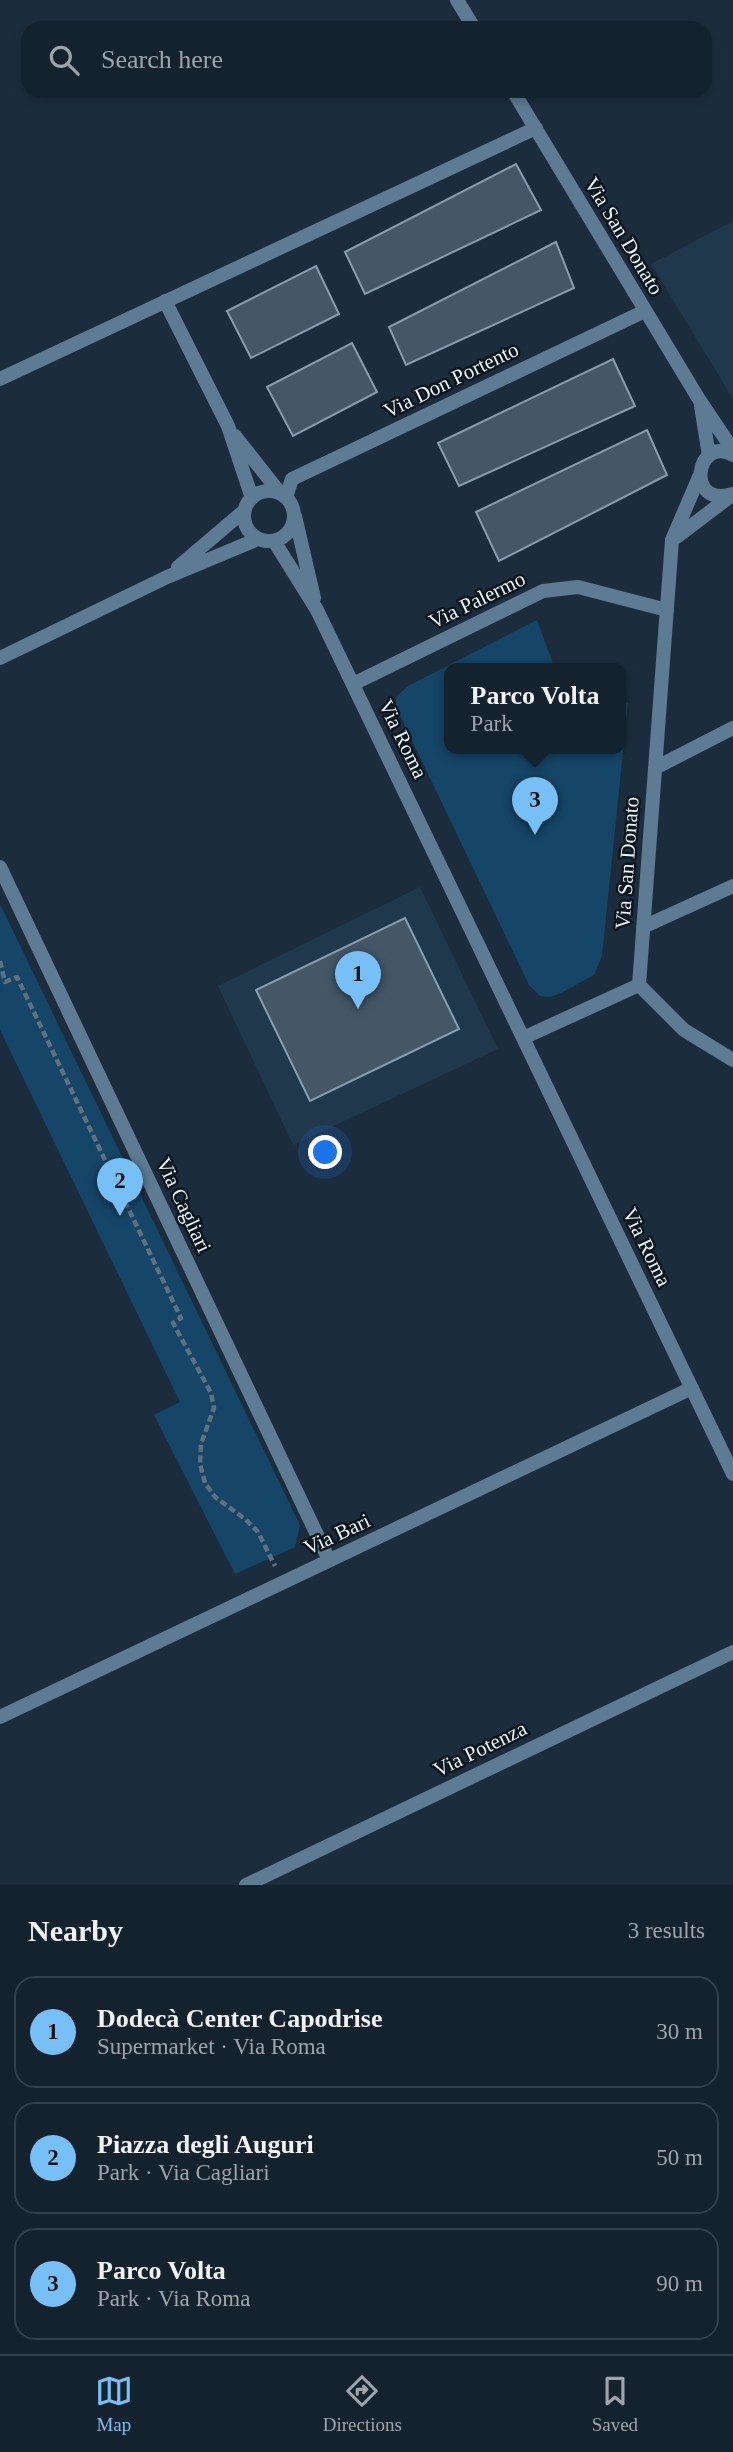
<!DOCTYPE html>
<meta charset="utf-8">
<style>
body{margin:0;font-family:"Times New Roman",serif;background:#1d2a35;color:#f1f3f6}
.you{position:absolute;left:326px;top:1153px;width:24px;height:24px;margin:-18px;border:5px solid #fff;border-radius:50%;background:#1a73e8;box-shadow:0 0 0 10px #1a73e833}
.badge{display:grid;place-items:center;width:46px;height:46px;border-radius:50%;background:#77bff7;color:#111;font-size:23px;font-weight:700}
.pin{position:absolute;translate:-50% -58px;filter:drop-shadow(0 2px 4px #0008)}
.pin::after{content:'';position:absolute;top:37px;width:24px;height:21px;background:inherit;clip-path:polygon(0 0,100% 0,50% 100%)}
.popup{position:absolute;left:444px;top:663px;width:182px;height:91px;box-sizing:border-box;display:grid;place-content:center;border-radius:14px;background:#14222d;filter:drop-shadow(0 2px 5px #0005);font-size:23px;white-space:nowrap;color:#9da4aa}
.popup b{font-size:26px;color:#f1f3f6}
.popup::after{content:'';position:absolute;left:50%;top:100%;margin-left:-14px;border:14px solid transparent;border-top-color:#14222d}
.list{margin:0;padding:0;list-style:none}
h2{display:flex;justify-content:space-between;align-items:center;height:91px;margin:0;padding:0 28px;font-size:30px}
h2 small{font-size:23px;font-weight:400;color:#9da4aa}
.list li{display:grid;grid-template-columns:46px 1fr auto;gap:21px;align-items:center;box-sizing:border-box;height:112px;margin:0 14px 14px;padding:0 14px;border:2px solid #333f49;border-radius:21px}
.list b{display:block;font-size:26px;white-space:nowrap}
.list p{margin:0;font-size:23px;white-space:nowrap;color:#9da4aa}
.list em{font-size:23px;font-style:normal;color:#9da4aa}
.icon{flex:none;width:38px;height:38px;fill:none;stroke:currentColor;stroke-width:2;stroke-linecap:round;stroke-linejoin:round}
.map{position:relative;flex:none;width:733px;height:1885px;overflow:hidden}
.search{position:absolute;background:#14222d;box-shadow:0 4px 10px #0003;left:21px;right:21px;top:21px;height:77px;display:flex;align-items:center;gap:18px;box-sizing:border-box;padding:0 24px;border-radius:21px;color:#9da4aa;font-size:26px}
.sheet{height:469px;background:#14222d}
nav{display:flex;justify-content:space-around;align-items:center;box-sizing:border-box;height:98px;border-top:2px solid #333f49;background:#14222d;font-size:19px;color:#9da4aa}
nav a{display:grid;justify-items:center;gap:4px}
nav .on{color:#77bff7}
.map>svg:first-child{display:block}
</style>
<div class="map">
<svg width="733" height="1885" viewBox="0 0 733 1885">
<rect width="100%" height="100%" fill="#1b2d3c"/>
<path fill="#1f384b" d="M733,221V399L651,264Z
M420,887L498,1049L293,1145L218,986Z"/>
<path fill="#154567" d="M537,620L555,669H449V749H621V702L628,703L602,956L594,975L561,993L550,997L540,996L529,985L395,705L397,696L408,686Z
M0,904L300,1525L295,1547L235,1574L154,1415L180,1402L0,1030Z"/>
<path fill="#435767" stroke="#889eb0" stroke-width="2" d="M516,164L541,210L365,294L345,252Z
M556,242L574,288L406,365L389,327Z
M316,266L339,314L251,358L227,311Z
M352,343L377,392L293,436L267,387Z
M613,359L635,406L459,486L438,443Z
M647,430L667,475L499,561L476,512Z
M405,918L459,1029L310,1101L256,990Z"/>
<g fill="none" stroke-linecap="round" stroke-linejoin="round">
<path stroke="#60707d" stroke-width="4.5" stroke-dasharray="7 3.5" stroke-linecap="butt" d="M0,961L5,982L17,977L181,1318L173,1323L211,1393L214,1408L201,1444L200,1464L205,1483L215,1497L245,1519L258,1532L275,1566"/>
<path stroke="#5d7b92" stroke-width="14" d="M457,0L474,28
M513,91L700,401L733,450
M165,301L228,426L252,498
M0,379L536,128
M701,406L709,456
M235,436L280,493
M733,455C696,434 684,509 733,494
M699,477L672,540L639,985L684,1030L733,1060
M244 516a25 25 0 1 1 50 0a25 25 0 1 1-50 0Z
M286,497L292,479L645,311
M295,516L314,598
M674,539L732,495
M274,541L317,610L733,1474
M178,567L244,511
M0,658L167,577L258,539
M353,684L543,591L578,587L667,610
M655,768L733,728
M0,867L329,1560
M643,927L733,886
M523,1038L639,985
M0,1717L692,1388
M246,1885L733,1652"/>
</g>
<g text-anchor="middle" stroke-width="5" stroke-linejoin="round" paint-order="stroke">
<g font-size="21" fill="#e8f4fe" stroke="#0c151b">
<text transform="translate(624 236) rotate(59)" y="7">Via San Donato</text>
<text transform="translate(451 380) rotate(-26)" y="7">Via Don Portento</text>
<text transform="translate(477 600) rotate(-26)" y="7">Via Palermo</text>
<text transform="translate(403 739) rotate(64)" y="7">Via Roma</text>
<text transform="translate(627 863) rotate(-86)" y="7">Via San Donato</text>
<text transform="translate(184 1205) rotate(65)" y="7">Via Cagliari</text>
<text transform="translate(647 1247) rotate(64)" y="7">Via Roma</text>
<text transform="translate(337 1534) rotate(-25)" y="7">Via Bari</text>
<text transform="translate(480 1749) rotate(-26)" y="7">Via Potenza</text>
</g>
</g>
</svg>
<div class="you"></div>
<div class="pin badge" style="left:358px;top:1009px">1</div>
<div class="pin badge" style="left:120px;top:1216px">2</div>
<div class="pin badge" style="left:535px;top:835px">3</div>
<div class="popup"><b>Parco Volta</b>Park</div>
<div class="search"><svg class="icon" aria-label="search" viewBox="0 0 24 24"><circle cx="10" cy="10" r="6"/><path d="M15 15l6 6"/></svg>Search here</div>
</div>
<section class="sheet">
<h2>Nearby<small>3 results</small></h2>
<ul class="list">
<li><span class="badge">1</span><div><b>Dodecà Center Capodrise</b><p>Supermarket · Via Roma</p></div><em>30 m</em></li>
<li><span class="badge">2</span><div><b>Piazza degli Auguri</b><p>Park · Via Cagliari</p></div><em>50 m</em></li>
<li><span class="badge">3</span><div><b>Parco Volta</b><p>Park · Via Roma</p></div><em>90 m</em></li>
</ul>
</section>
<nav>
<a class="on"><svg class="icon" aria-label="map" viewBox="0 0 24 24"><path d="M3 6l6-2 6 2 6-2v14l-6 2-6-2-6 2zM9 4v14M15 6v14"/></svg>Map</a>
<a><svg class="icon" aria-label="directions" viewBox="0 0 24 24"><path d="M12 3l9 9-9 9-9-9zM9 14v-3h6M13 9l2 2-2 2"/></svg>Directions</a>
<a><svg class="icon" aria-label="saved" viewBox="0 0 24 24"><path d="M7 4h10v16l-5-4-5 4z"/></svg>Saved</a>
</nav>
